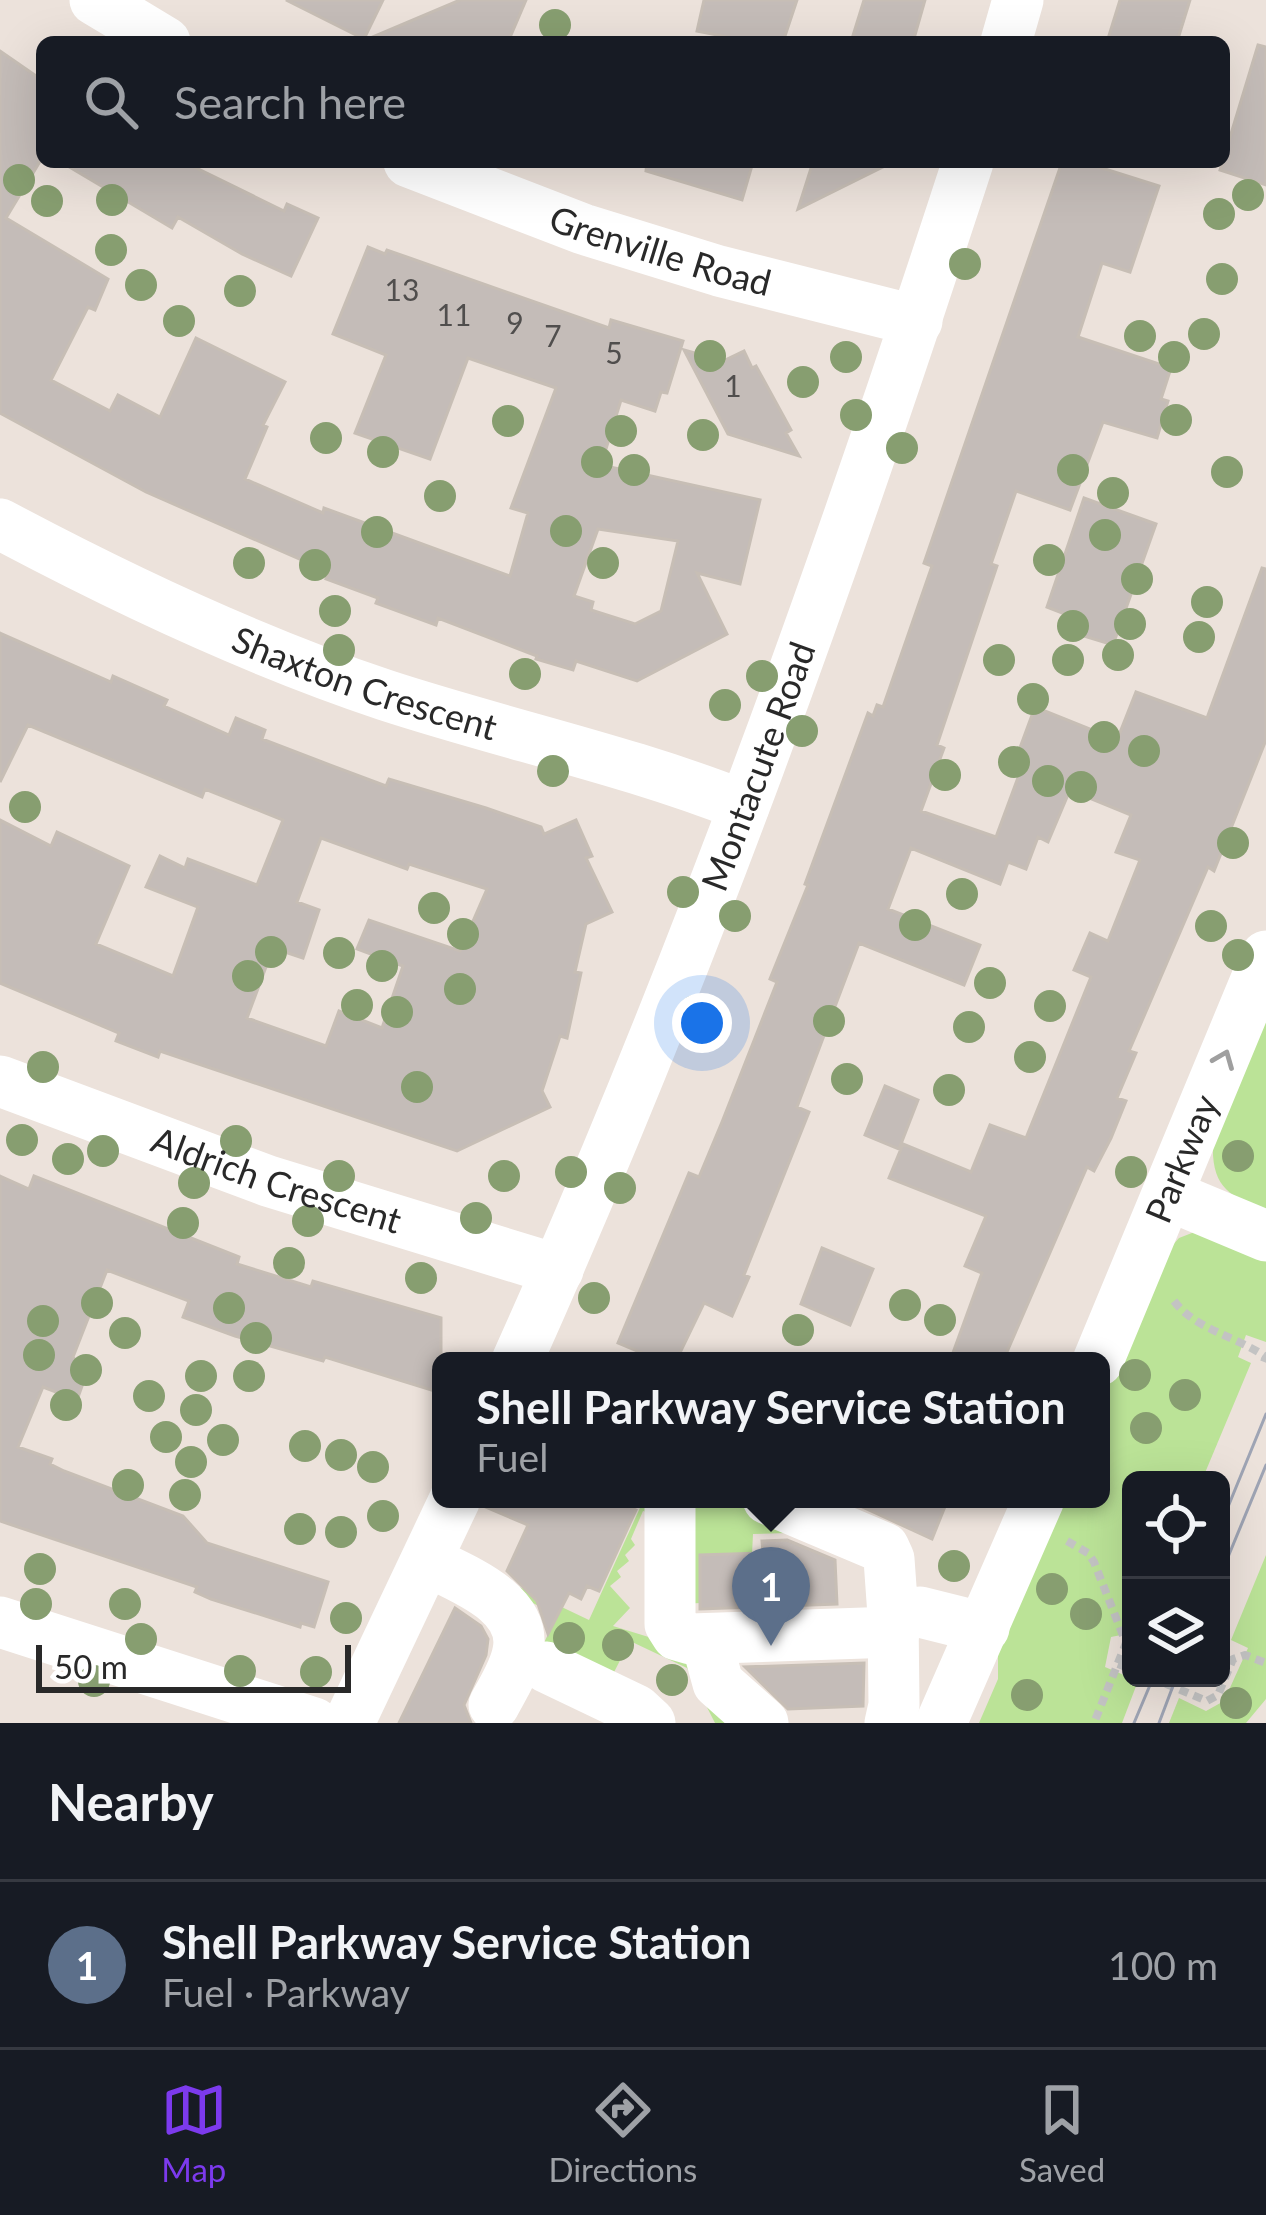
<!DOCTYPE html>
<meta charset="utf-8">
<style>
body{margin:0;font-family:Lato,sans-serif;background:#20242c;color:#f1f3f6}
.controls{position:absolute;right:36px;bottom:36px;display:grid;overflow:hidden;border-radius:18px;box-shadow:0 12px 48px #0002}
.controls button{width:108px;height:108px;display:grid;place-items:center;padding:0;border:0;border-bottom:3px solid #363941;background:#171b24;color:#f1f3f6;font:60px sans-serif}
.scale{position:absolute;left:36px;bottom:30px;width:315px;box-sizing:border-box;padding-left:12px;border:6px solid #292929;border-top:0;font-size:33px;line-height:42px;white-space:nowrap;color:#292929;-webkit-text-stroke:9px #fff;paint-order:stroke}
.you{position:absolute;left:702px;top:1023px;width:42px;height:42px;margin:-30px;border:9px solid #fff;border-radius:50%;background:#1a73e8;box-shadow:0 0 0 18px #1a73e833}
.badge{display:grid;place-items:center;width:78px;height:78px;border-radius:50%;background:#7c3aed;color:#fff;font-size:39px;font-weight:700}
.pin{position:absolute;translate:-50% -99px;filter:drop-shadow(0 3px 6px #0008)}
.pin::after{content:'';position:absolute;top:63px;width:42px;height:36px;background:inherit;clip-path:polygon(0 0,100% 0,50% 100%)}
.popup{position:absolute;left:432px;top:1352px;width:678px;height:156px;box-sizing:border-box;display:grid;place-content:center;border-radius:18px;background:#171b24;filter:drop-shadow(0 3px 9px #0005);font-size:39px;white-space:nowrap;color:#9ea1a6}
.popup b{font-size:45px;color:#f1f3f6}
.popup::after{content:'';position:absolute;left:50%;top:100%;margin-left:-24px;border:24px solid transparent;border-top-color:#171b24}
.list{margin:0;padding:0;list-style:none}
h2{display:flex;justify-content:space-between;align-items:center;height:156px;margin:0;padding:0 48px;font-size:51px}
h2 small{font-size:39px;font-weight:400;color:#9ea1a6}
.list li{display:grid;grid-template-columns:78px 1fr auto;gap:36px;align-items:center;box-sizing:border-box;height:168px;padding:0 48px;border-top:3px solid #363941}
.list b{display:block;font-size:45px;white-space:nowrap}
.list p{margin:0;font-size:39px;white-space:nowrap;color:#9ea1a6}
.list em{font-size:39px;font-style:normal;color:#9ea1a6}
.icon{flex:none;width:66px;height:66px;fill:none;stroke:currentColor;stroke-width:2;stroke-linecap:round;stroke-linejoin:round}
.map{position:relative;flex:none;width:1266px;height:1723px;overflow:hidden}
.search{position:absolute;background:#171b24;box-shadow:0 12px 48px #0002;left:36px;right:36px;top:36px;height:132px;display:flex;align-items:center;gap:30px;box-sizing:border-box;padding:0 42px;border-radius:18px;color:#9ea1a6;font-size:45px}
.sheet{height:324px;background:#171b24}
nav{display:flex;justify-content:space-around;align-items:center;box-sizing:border-box;height:168px;border-top:3px solid #363941;background:#171b24;font-size:33px;color:#9ea1a6}
nav a{display:grid;justify-items:center;gap:6px}
nav .on{color:#7c3aed}
.map>svg:first-child{display:block}
</style>
<div class="map">
<svg width="1266" height="1723" viewBox="0 0 1266 1723">
<rect width="100%" height="100%" fill="#ece2db"/>
<path fill="#bbe397" d="M1266,1011V1213C1229,1195 1211,1188 1213,1142Z
M1197,1231L1266,1256V1342L1246,1335L1238,1357L1251,1363L1202,1480H1131V1633L1111,1637L1105,1667L1138,1681L1122,1723H979L998,1679V1642L1059,1499H1101V1400L1163,1256L1179,1238Z
M644,1499H656L653,1514L643,1511L631,1539L635,1545L625,1555L629,1561L617,1571L621,1577L610,1586L630,1608L613,1626L697,1652L726,1723H715L687,1668L630,1641L611,1678L543,1645L557,1615L472,1573L469,1563L589,1620Z
M685,1499H735L822,1532L753,1534L752,1554L699,1555L700,1603L683,1604Z
M1266,1555V1699L1246,1723H1169L1179,1698L1206,1711L1224,1701L1248,1648L1231,1640Z"/>
<path fill="#c4bcb8" stroke="#c7beb5" stroke-width="3" fill-rule="evenodd" d="M286,0H383L364,39Z
M460,0H526L508,42H361Z
M704,0H797L783,42H753L697,31Z
M864,0H925L913,42H851Z
M1120,0H1190L1177,42H1107Z
M1258,45L1266,47V185L1220,170Z
M0,51L42,80V158L6,218L108,279L95,310L88,307L51,380L110,411L118,395L160,417L196,338L285,382L263,425L267,427L245,479L323,513L324,508L510,576L528,513L511,508L556,388L468,358L430,459L355,433L386,355L333,334L368,247L385,254L387,250L609,328L611,320L683,341L667,393L661,392L655,411L621,400L601,465L760,500L740,584L697,573L727,634L637,681L576,661L573,670L536,659L537,656L438,618L436,625L376,603L378,598L326,579L329,572L146,492L0,413ZM598,529L678,541L661,611L635,624L591,610L593,602L574,596Z
M61,162H184L284,211L287,204L318,218L291,276L242,254L178,217L172,228Z
M647,162H753L742,200L646,171Z
M813,162H893L798,209Z
M1062,162H1083L1159,186L1130,272L1102,263L1078,337L1171,368L1161,399L1168,401L1157,438L1103,422L1070,510L1016,491L991,564L997,566L937,745L944,748L921,811L996,837L1026,756L1018,753L1035,707L1117,740L1136,692L1207,718L1262,568L1266,569V740L1214,871L1208,867L1129,1051L1136,1053L1117,1098L1126,1101L1111,1138L1094,1171L1087,1167L1003,1361H950L982,1273L965,1266L986,1216L889,1178L903,1144L971,1172L990,1125L1026,1138L1091,977L1074,970L1090,933L1108,941L1140,860L1116,852L1131,815L1070,790L1048,842L1038,837L1026,869L1008,862L1000,884L911,848L888,909L980,945L964,985L859,943L797,1107L809,1112L744,1275L749,1277L732,1316L704,1303L676,1361H661L618,1343L689,1173L699,1177L722,1122L777,982L770,979L808,885L805,884L868,713L873,716L877,705L883,707L932,566L924,563Z
M684,350L723,361L744,351L752,368L756,366L791,430L786,433L799,456L728,434Z
M1084,498L1156,524L1113,645L1061,629L1065,614L1047,607Z
M0,633L111,682L113,676L167,700L164,706L229,735L236,718L265,730L262,739L322,762L386,786L389,779L486,808L541,827L544,834L576,820L592,856L586,858L612,912L586,924L575,972L581,973L567,1038L560,1036L542,1091L550,1107L457,1151L160,1051L158,1057L116,1041L119,1033L0,983V820L51,846L57,832L129,866L96,944L173,976L198,907L146,887L160,856L185,868L188,859L257,885L283,820L205,789L202,797L28,725L0,782ZM321,838L407,869L409,864L487,889L460,951L369,920L357,949L403,966L382,1028L339,1011L326,1046L247,1018L273,948L303,958L319,910L297,902Z
M885,1086L918,1100L899,1149L865,1135Z
M0,1176L29,1189L34,1176L239,1257L237,1264L311,1287L313,1281L441,1318V1393L325,1357L323,1361L235,1336L183,1317L189,1301L107,1270L73,1357L86,1375L77,1400L43,1387L18,1447L52,1459L50,1464L64,1471L183,1516L207,1543L328,1582L314,1627L301,1623L300,1627L211,1599L195,1592L197,1587L0,1521Z
M822,1248L873,1269L850,1325L801,1304Z
M485,1499H612L636,1510L599,1591L587,1586L581,1599L569,1593L548,1634L537,1601L507,1571L528,1525L483,1506Z
M845,1499H948L932,1539Z
M787,1540L835,1560L837,1604L700,1609V1555L763,1553L762,1541Z
M455,1608L481,1626L488,1639L486,1655L464,1705L471,1723H399Z
M864,1663L863,1706L788,1709L745,1667Z"/>
<g fill="none" stroke-linecap="round" stroke-linejoin="round">
<path stroke="#c3c3c3" stroke-width="8" stroke-dasharray="9 6" stroke-linecap="butt" d="M1174,1301C1196,1330 1236,1336 1266,1357L1262,1367
M1067,1541L1088,1553L1094,1562L1126,1643L1094,1723
M1118,1664L1131,1669
M1152,1678L1207,1701L1218,1695L1233,1659L1245,1655L1266,1663"/>
<g stroke="#fff" stroke-width="51">
<path d="M95,0L165,42"/>
<path d="M1006,42L1018,0"/>
<path id="s1" d="M409,162L583,229L719,271L917,321"/>
<path id="s2" d="M0,524C122,589 253,651 385,695C504,734 628,760 744,806"/>
<path id="s3" d="M0,1081L268,1181L558,1270"/>
<path d="M1168,1195L1266,1236"/>
<path id="s4" d="M517,1361C692,971 836,568 968,162"/>
<path id="s5" d="M1098,1361L1266,956"/>
<path d="M670,1499V1624L677,1635L691,1639L894,1632"/>
<path d="M768,1499L884,1548L889,1559L893,1615L920,1612L984,1628"/>
<path d="M427,1561C460,1578 528,1602 518,1651C515,1670 503,1688 494,1705"/>
<path d="M0,1622L314,1723"/>
<path d="M706,1639L718,1683L763,1723"/>
<path d="M546,1667L636,1710L650,1723"/>
<path d="M349,1723L455,1499"/>
<path d="M890,1723L894,1705L893,1615"/>
<path d="M941,1723L1039,1499"/>
</g>
<path stroke="#9ea4b4" stroke-width="3" d="M1221,1524L1266,1414
M1221,1574L1266,1465
M1134,1723L1153,1678
M1159,1723L1176,1678"/>
</g>
<g fill="#879e70">
<circle cx="555" cy="25" r="16"/>
<circle cx="19" cy="180" r="16"/>
<circle cx="1248" cy="195" r="16"/>
<circle cx="112" cy="200" r="16"/>
<circle cx="47" cy="201" r="16"/>
<circle cx="1219" cy="214" r="16"/>
<circle cx="111" cy="250" r="16"/>
<circle cx="965" cy="264" r="16"/>
<circle cx="1222" cy="279" r="16"/>
<circle cx="141" cy="285" r="16"/>
<circle cx="240" cy="291" r="16"/>
<circle cx="179" cy="321" r="16"/>
<circle cx="1204" cy="334" r="16"/>
<circle cx="1140" cy="336" r="16"/>
<circle cx="710" cy="356" r="16"/>
<circle cx="846" cy="357" r="16"/>
<circle cx="1174" cy="357" r="16"/>
<circle cx="803" cy="382" r="16"/>
<circle cx="856" cy="415" r="16"/>
<circle cx="1176" cy="420" r="16"/>
<circle cx="508" cy="421" r="16"/>
<circle cx="621" cy="431" r="16"/>
<circle cx="703" cy="435" r="16"/>
<circle cx="326" cy="438" r="16"/>
<circle cx="902" cy="448" r="16"/>
<circle cx="383" cy="452" r="16"/>
<circle cx="597" cy="462" r="16"/>
<circle cx="634" cy="470" r="16"/>
<circle cx="1073" cy="470" r="16"/>
<circle cx="1227" cy="472" r="16"/>
<circle cx="1113" cy="493" r="16"/>
<circle cx="440" cy="496" r="16"/>
<circle cx="566" cy="531" r="16"/>
<circle cx="377" cy="532" r="16"/>
<circle cx="1105" cy="535" r="16"/>
<circle cx="1049" cy="560" r="16"/>
<circle cx="249" cy="563" r="16"/>
<circle cx="603" cy="563" r="16"/>
<circle cx="315" cy="565" r="16"/>
<circle cx="1137" cy="579" r="16"/>
<circle cx="1207" cy="602" r="16"/>
<circle cx="335" cy="611" r="16"/>
<circle cx="1130" cy="624" r="16"/>
<circle cx="1073" cy="626" r="16"/>
<circle cx="1199" cy="637" r="16"/>
<circle cx="339" cy="650" r="16"/>
<circle cx="1118" cy="655" r="16"/>
<circle cx="999" cy="660" r="16"/>
<circle cx="1068" cy="660" r="16"/>
<circle cx="525" cy="674" r="16"/>
<circle cx="762" cy="676" r="16"/>
<circle cx="1033" cy="699" r="16"/>
<circle cx="725" cy="705" r="16"/>
<circle cx="802" cy="731" r="16"/>
<circle cx="1104" cy="737" r="16"/>
<circle cx="1144" cy="751" r="16"/>
<circle cx="1014" cy="762" r="16"/>
<circle cx="553" cy="771" r="16"/>
<circle cx="945" cy="775" r="16"/>
<circle cx="1048" cy="781" r="16"/>
<circle cx="1081" cy="787" r="16"/>
<circle cx="25" cy="807" r="16"/>
<circle cx="1233" cy="843" r="16"/>
<circle cx="683" cy="892" r="16"/>
<circle cx="962" cy="894" r="16"/>
<circle cx="434" cy="908" r="16"/>
<circle cx="735" cy="916" r="16"/>
<circle cx="915" cy="925" r="16"/>
<circle cx="1211" cy="926" r="16"/>
<circle cx="463" cy="934" r="16"/>
<circle cx="271" cy="952" r="16"/>
<circle cx="339" cy="953" r="16"/>
<circle cx="1238" cy="955" r="16"/>
<circle cx="382" cy="966" r="16"/>
<circle cx="248" cy="976" r="16"/>
<circle cx="990" cy="983" r="16"/>
<circle cx="460" cy="989" r="16"/>
<circle cx="357" cy="1005" r="16"/>
<circle cx="1050" cy="1006" r="16"/>
<circle cx="695" cy="1011" r="16"/>
<circle cx="397" cy="1012" r="16"/>
<circle cx="829" cy="1021" r="16"/>
<circle cx="969" cy="1027" r="16"/>
<circle cx="1030" cy="1057" r="16"/>
<circle cx="43" cy="1067" r="16"/>
<circle cx="847" cy="1079" r="16"/>
<circle cx="417" cy="1087" r="16"/>
<circle cx="949" cy="1090" r="16"/>
<circle cx="22" cy="1140" r="16"/>
<circle cx="236" cy="1141" r="16"/>
<circle cx="103" cy="1151" r="16"/>
<circle cx="1238" cy="1156" r="16"/>
<circle cx="68" cy="1159" r="16"/>
<circle cx="571" cy="1172" r="16"/>
<circle cx="1131" cy="1172" r="16"/>
<circle cx="339" cy="1176" r="16"/>
<circle cx="504" cy="1176" r="16"/>
<circle cx="194" cy="1183" r="16"/>
<circle cx="620" cy="1188" r="16"/>
<circle cx="476" cy="1218" r="16"/>
<circle cx="308" cy="1221" r="16"/>
<circle cx="183" cy="1223" r="16"/>
<circle cx="289" cy="1263" r="16"/>
<circle cx="421" cy="1278" r="16"/>
<circle cx="594" cy="1298" r="16"/>
<circle cx="97" cy="1303" r="16"/>
<circle cx="905" cy="1305" r="16"/>
<circle cx="229" cy="1308" r="16"/>
<circle cx="940" cy="1320" r="16"/>
<circle cx="43" cy="1321" r="16"/>
<circle cx="798" cy="1330" r="16"/>
<circle cx="125" cy="1333" r="16"/>
<circle cx="256" cy="1338" r="16"/>
<circle cx="39" cy="1355" r="16"/>
<circle cx="86" cy="1370" r="16"/>
<circle cx="1135" cy="1375" r="16"/>
<circle cx="201" cy="1376" r="16"/>
<circle cx="249" cy="1376" r="16"/>
<circle cx="1185" cy="1395" r="16"/>
<circle cx="149" cy="1396" r="16"/>
<circle cx="66" cy="1405" r="16"/>
<circle cx="196" cy="1410" r="16"/>
<circle cx="1146" cy="1428" r="16"/>
<circle cx="166" cy="1437" r="16"/>
<circle cx="223" cy="1440" r="16"/>
<circle cx="305" cy="1446" r="16"/>
<circle cx="341" cy="1455" r="16"/>
<circle cx="191" cy="1462" r="16"/>
<circle cx="373" cy="1467" r="16"/>
<circle cx="128" cy="1485" r="16"/>
<circle cx="185" cy="1495" r="16"/>
<circle cx="383" cy="1516" r="16"/>
<circle cx="300" cy="1529" r="16"/>
<circle cx="341" cy="1532" r="16"/>
<circle cx="954" cy="1566" r="16"/>
<circle cx="40" cy="1569" r="16"/>
<circle cx="1052" cy="1589" r="16"/>
<circle cx="36" cy="1604" r="16"/>
<circle cx="125" cy="1604" r="16"/>
<circle cx="1086" cy="1614" r="16"/>
<circle cx="346" cy="1618" r="16"/>
<circle cx="569" cy="1638" r="16"/>
<circle cx="141" cy="1639" r="16"/>
<circle cx="618" cy="1645" r="16"/>
<circle cx="240" cy="1671" r="16"/>
<circle cx="316" cy="1672" r="16"/>
<circle cx="672" cy="1680" r="16"/>
<circle cx="94" cy="1681" r="16"/>
<circle cx="1027" cy="1695" r="16"/>
<circle cx="1236" cy="1703" r="16"/>
</g>
<defs><path id="oneway-chevron" d="M-2-3.5L2.5 0L-2 3.5" fill="none" stroke-width="1.6" stroke-linecap="round" stroke-linejoin="round" transform="scale(3)"/></defs>
<use stroke="#9f9f9f" href="#oneway-chevron" transform="translate(1224 1059) rotate(-68)"/>
<g text-anchor="middle" stroke-width="10" stroke-linejoin="round" paint-order="stroke">
<g font-size="30" fill="#504e4d">
<text x="402" y="301">13</text>
<text x="454" y="326">11</text>
<text x="515" y="334">9</text>
<text x="553" y="347">7</text>
<text x="614" y="364">5</text>
<text x="733" y="397">1</text>
</g>
<g font-size="36" fill="#292929" stroke="#fff">
<text dy="13" stroke="none"><textPath href="#s1" startOffset="267">Grenville Road</textPath></text>
<text dy="13" stroke="none"><textPath href="#s2" startOffset="399">Shaxton Crescent</textPath></text>
<text dy="13" stroke="none"><textPath href="#s4" startOffset="642">Montacute Road</textPath></text>
<text dy="13" stroke="none"><textPath href="#s5" startOffset="219">Parkway</textPath></text>
<text dy="13" stroke="none"><textPath href="#s3" startOffset="294">Aldrich Crescent</textPath></text>
</g>
</g>
</svg>
<div class="controls">
<button><svg class="icon" aria-label="locate" viewBox="0 0 24 24"><circle cx="12" cy="12" r="6"/><path d="M12 2v4M12 18v4M2 12h4M18 12h4"/></svg></button>
<button><svg class="icon" aria-label="layers" viewBox="0 0 24 24"><path d="M12 4l9 5-9 5-9-5zM3 14l9 5 9-5"/></svg></button>
</div>
<div class="scale">50 m</div>
<div class="you"></div>
<div class="pin badge" style="left:771px;top:1646px;background:#5c6f8a">1</div>
<div class="popup"><b>Shell Parkway Service Station</b>Fuel</div>
<div class="search"><svg class="icon" aria-label="search" viewBox="0 0 24 24"><circle cx="10" cy="10" r="6"/><path d="M15 15l6 6"/></svg>Search here</div>
</div>
<section class="sheet">
<h2>Nearby<small></small></h2>
<ul class="list">
<li><span class="badge" style="background:#5c6f8a">1</span><div><b>Shell Parkway Service Station</b><p>Fuel · Parkway</p></div><em>100 m</em></li>
</ul>
</section>
<nav>
<a class="on"><svg class="icon" aria-label="map" viewBox="0 0 24 24"><path d="M3 6l6-2 6 2 6-2v14l-6 2-6-2-6 2zM9 4v14M15 6v14"/></svg>Map</a>
<a><svg class="icon" aria-label="directions" viewBox="0 0 24 24"><path d="M12 3l9 9-9 9-9-9zM9 14v-3h6M13 9l2 2-2 2"/></svg>Directions</a>
<a><svg class="icon" aria-label="saved" viewBox="0 0 24 24"><path d="M7 4h10v16l-5-4-5 4z"/></svg>Saved</a>
</nav>
